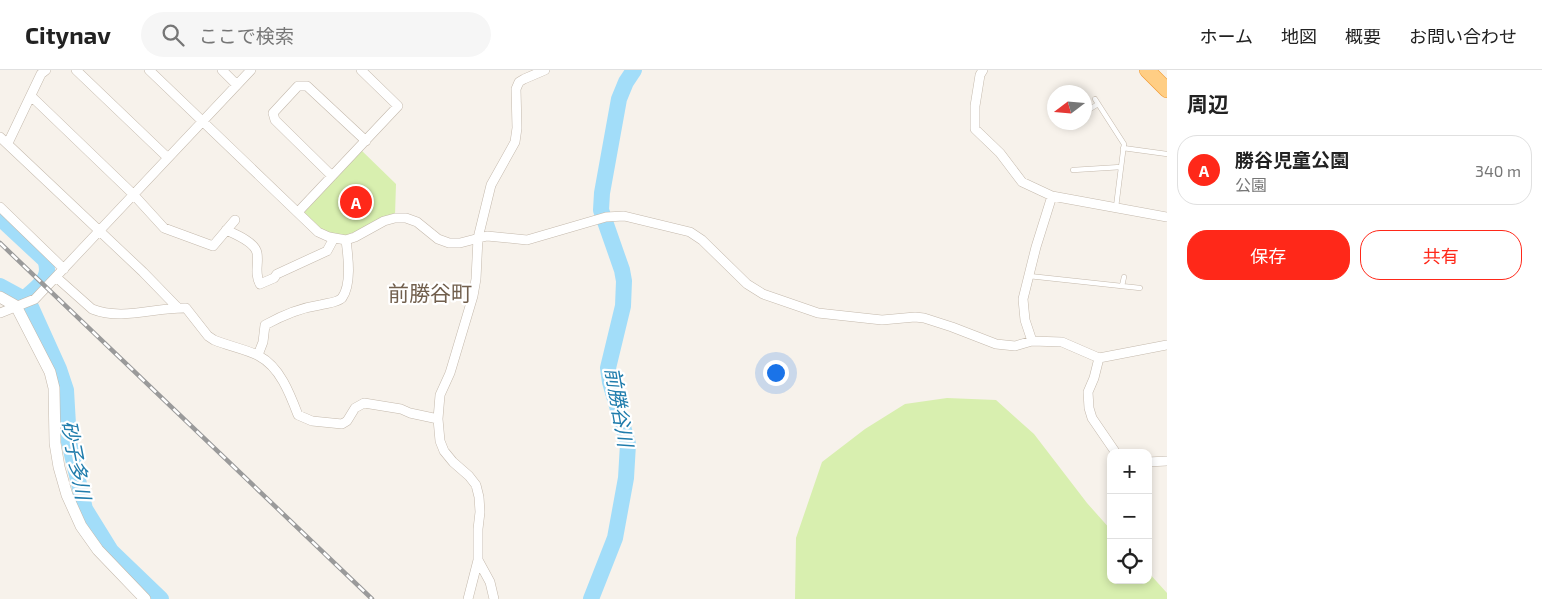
<!DOCTYPE html>
<html lang="ja">
<meta charset="utf-8">
<style>
body{margin:0;font-family:"Exo 2","Noto Sans JP",sans-serif;background:#f6f6f6;color:#222}
.controls{position:absolute;right:15px;bottom:15px;display:grid;overflow:hidden;border-radius:10px;box-shadow:0 2px 8px #0003}
.controls button{width:45px;height:45px;display:grid;place-items:center;padding:0;border:0;border-bottom:1px solid #e0e0e0;background:#fff;color:#222;font:25px sans-serif}
.compass{position:absolute;left:1047px;top:15px;width:45px;height:45px;border-radius:50%;background:#fff;box-shadow:0 2px 8px #0003;rotate:254deg}
.you{position:absolute;left:775px;top:302px;width:18px;height:18px;margin:-12px;border:4px solid #fff;border-radius:50%;background:#1a73e8;box-shadow:0 0 0 8px #1a73e833}
.badge{display:grid;place-items:center;width:32px;height:32px;border-radius:50%;background:#ff2819;color:#fff;font-size:16px;font-weight:700}
.pin{position:absolute;translate:-50% -50%;border:2px solid #fff;box-shadow:0 1px 5px #0006}
.list{margin:0;padding:0;list-style:none}
h2{display:flex;justify-content:space-between;align-items:center;height:65px;margin:0;padding:0 20px;font-size:21px}
h2 small{font-size:16px;font-weight:400;color:#767676}
.list li{display:grid;grid-template-columns:32px 1fr auto;gap:15px;align-items:center;box-sizing:border-box;height:70px;margin:0 10px 10px;padding:0 10px;border:1px solid #e0e0e0;border-radius:20px}
.list b{display:block;font-size:19px;white-space:nowrap}
.list p{margin:0;font-size:16px;white-space:nowrap;color:#767676}
.list em{font-size:16px;font-style:normal;color:#767676}
.actions{display:flex;gap:10px;padding:15px 20px}
.actions a{flex:1;padding:11px 0;border:1px solid #ff2819;border-radius:20px;text-align:center;font-size:18px;color:#ff2819}
.actions .main{background:#ff2819;color:#fff}
.icon{flex:none;width:28px;height:28px;fill:none;stroke:currentColor;stroke-width:2;stroke-linecap:round;stroke-linejoin:round}
.map{position:relative;flex:none;width:1167px;height:529px;overflow:hidden}
header{display:flex;align-items:center;gap:30px;box-sizing:border-box;height:70px;padding:0 25px;background:#fff;border-bottom:1px solid #e0e0e0}
header strong{font-size:24px}
nav{display:flex;gap:28px;margin-inline-start:auto;font-size:18px}
.search{width:350px;height:45px;background:#f6f6f6;display:flex;align-items:center;gap:12px;box-sizing:border-box;padding:0 18px;border-radius:28px;color:#767676;font-size:19px}
main{display:flex}
aside{flex:1;background:#fff}
.map>svg:first-child{display:block}
</style>
<header>
<strong>Citynav</strong>
<div class="search"><svg class="icon" aria-label="search" viewBox="0 0 24 24"><circle cx="10" cy="10" r="6"/><path d="M15 15l6 6"/></svg>ここで検索</div>
<nav><a>ホーム</a><a>地図</a><a>概要</a><a>お問い合わせ</a></nav>
</header>
<main>
<div class="map">
<svg width="1167" height="529" viewBox="0 0 1167 529">
<rect width="100%" height="100%" fill="#f7f2eb"/>
<path fill="#d8efaf" d="M360,79L396,114L395,145C375,155 353,172 329,165C317,162 306,146 297,137Z
M947,328L996,330L1034,364L1087,433L1111,460V510H1148V502L1167,523V529H795L796,468L822,392L865,359L905,334Z"/>
<g fill="none" stroke-linecap="round" stroke-linejoin="round">
<path stroke="#a2ddf9" stroke-width="16" d="M0,148L45,190C53,209 36,217 24,229
M0,216L24,229L31,237L59,299L66,320L69,372L85,439L111,481L161,529
M591,529L615,468L626,408L628,374L610,312L608,298L623,236L624,211L622,200L601,140L602,123L619,29L626,12L634,0"/>
<g stroke="#c4b9ac" stroke-width="5.5">
<path id="service" d="M1095,29L1124,74L1116,137
M1090,39L1098,34
M1123,78L1167,84
M1073,100L1121,97
M1029,206L1140,218
M1122,216L1124,207"/>
</g>
<g stroke="#c4b9ac" stroke-width="10">
<path id="minor" d="M76,0L167,87
M149,0L318,162L329,167L346,170L355,167L384,151L395,148H406L417,152L438,169L449,173H460L487,166L527,170L606,147L624,146L690,162L702,170L747,214L763,224L818,243L882,250L915,247L924,248L952,257L996,274L1015,276L1032,271L1062,272L1099,288L1167,275
M222,0L237,15
M983,0L980,5L975,36V59L1000,83L1022,112L1052,126L1167,147
M31,26L133,124L164,158L213,176L235,150
M0,67L143,202L178,238
M8,73L41,4L46,0
M332,106L275,50L273,43L298,16H307L366,71
M0,137L64,199
M298,142L398,36L361,0
M226,160C235,164 255,172 257,183C259,194 254,203 260,214L274,208L277,204L327,181L334,168
M56,207L92,239C122,251 156,237 186,238L208,266L214,270C228,276 246,279 259,286C280,297 290,324 298,345L312,351L342,354L347,351L355,338L364,333L401,339L410,343L438,349
M0,243L35,229L251,0
M1032,271L1025,250L1023,229L1036,177L1052,126
M258,285L263,272L265,255C283,245 299,238 320,235C326,233 337,233 342,228C352,214 348,186 346,170
M1099,288L1094,308L1088,322L1089,338L1092,348L1116,383
M1148,392L1167,391
M478,490L490,512L494,529
M468,529L478,490V459L480,442L479,427L476,415L469,406L453,392L444,381L440,371L438,349L440,325L450,303L473,226L476,209L478,168L491,115L515,72L517,58L516,19L519,12L524,9L545,0"/>
</g>
<g stroke="#c4b9ac" stroke-width="12">
<path id="tertiary" d="M0,227L16,236L50,302L54,318L55,373L59,397L67,425L81,456L98,480L145,529"/>
</g>
<g stroke="#f0972c" stroke-width="16">
<path id="trunk" d="M1147,0L1167,20"/>
</g>
<use href="#service" stroke="#fff" stroke-width="4.5"/>
<use href="#minor" stroke="#fff" stroke-width="9"/>
<use href="#tertiary" stroke="#fff" stroke-width="11"/>
<use href="#trunk" stroke="#ffce84" stroke-width="15"/>
<g stroke="#9a9a9a" stroke-width="4.5">
<path id="rail" d="M0,173L372,529"/>
</g>
<use href="#rail" stroke="#fff" stroke-width="2.5" stroke-dasharray="8" stroke-linecap="butt"/>
</g>
<g text-anchor="middle" stroke-width="4.5" stroke-linejoin="round" paint-order="stroke">
<g font-size="20" font-style="italic" fill="#1f7cac" stroke="#fff">
<text transform="translate(619 337) rotate(80)" y="7">前勝谷川</text>
<text transform="translate(76 390) rotate(79)" y="7">砂子多川</text>
</g>
<g font-size="21" fill="#715f4d" stroke="#fff">
<text x="430" y="231">前勝谷町</text>
</g>
</g>
</svg>
<div class="controls">
<button>+</button>
<button>−</button>
<button><svg class="icon" aria-label="locate" viewBox="0 0 24 24"><circle cx="12" cy="12" r="6"/><path d="M12 2v4M12 18v4M2 12h4M18 12h4"/></svg></button>
</div>
<svg class="compass" viewBox="-18 -18 36 36"><path d="M0-13l5 13h-10z" fill="#e53935"/><path d="M0 13l5-13h-10z" fill="#767676"/></svg>
<div class="you"></div>
<div class="pin badge" style="left:356px;top:132px">A</div>
</div>
<aside>
<h2>周辺<small></small></h2>
<ul class="list">
<li><span class="badge">A</span><div><b>勝谷児童公園</b><p>公園</p></div><em>340 m</em></li>
</ul>
<div class="actions"><a class="main">保存</a><a>共有</a></div>
</aside>
</main>
